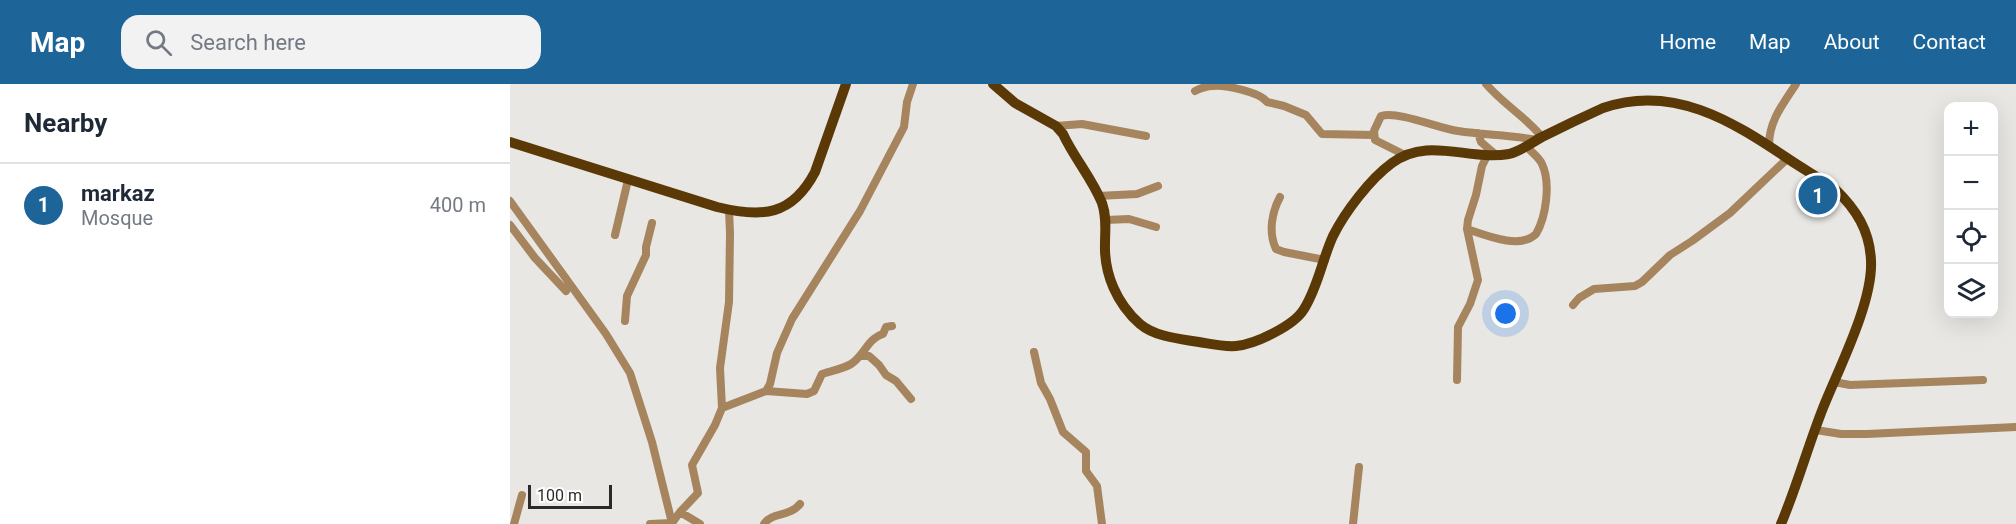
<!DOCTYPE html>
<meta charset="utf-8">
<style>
body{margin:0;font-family:Roboto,sans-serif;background:#f2f2f3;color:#1f2937}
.controls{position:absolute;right:18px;top:18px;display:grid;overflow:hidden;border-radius:12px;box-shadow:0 6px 24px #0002}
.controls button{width:54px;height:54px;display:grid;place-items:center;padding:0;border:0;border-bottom:2px solid #e0e1e3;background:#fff;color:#1f2937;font:30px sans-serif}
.scale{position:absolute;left:18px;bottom:15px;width:84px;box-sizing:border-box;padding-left:6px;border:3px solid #2b2a29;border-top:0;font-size:16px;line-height:21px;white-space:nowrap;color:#2b2a29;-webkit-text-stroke:4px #fff;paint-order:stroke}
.you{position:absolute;left:996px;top:230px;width:21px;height:21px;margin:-15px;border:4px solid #fff;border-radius:50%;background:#1a73e8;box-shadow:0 0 0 9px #1a73e833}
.badge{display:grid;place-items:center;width:39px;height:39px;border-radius:50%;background:#1d6599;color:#fff;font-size:20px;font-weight:700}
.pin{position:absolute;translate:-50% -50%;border:3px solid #fff;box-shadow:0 2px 6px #0006}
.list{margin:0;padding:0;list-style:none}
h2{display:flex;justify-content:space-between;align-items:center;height:78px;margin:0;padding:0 24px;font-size:26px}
h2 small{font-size:20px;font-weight:400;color:#747a83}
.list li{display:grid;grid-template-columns:39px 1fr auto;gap:18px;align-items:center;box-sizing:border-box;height:84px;padding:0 24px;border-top:2px solid #e0e1e3}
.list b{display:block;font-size:22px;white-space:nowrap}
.list p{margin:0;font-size:20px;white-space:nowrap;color:#747a83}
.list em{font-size:20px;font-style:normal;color:#747a83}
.icon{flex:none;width:33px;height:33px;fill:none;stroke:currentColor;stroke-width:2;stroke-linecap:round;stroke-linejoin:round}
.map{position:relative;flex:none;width:1506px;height:440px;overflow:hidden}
header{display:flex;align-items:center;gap:36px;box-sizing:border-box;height:84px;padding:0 30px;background:#1d6599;color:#fff}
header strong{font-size:28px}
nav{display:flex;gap:33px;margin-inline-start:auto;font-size:21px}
.search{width:420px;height:54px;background:#f2f2f3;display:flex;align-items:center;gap:15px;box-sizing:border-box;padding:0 21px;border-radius:18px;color:#747a83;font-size:22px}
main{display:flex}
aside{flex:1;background:#fff}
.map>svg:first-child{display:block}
</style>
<header>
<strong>Map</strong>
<div class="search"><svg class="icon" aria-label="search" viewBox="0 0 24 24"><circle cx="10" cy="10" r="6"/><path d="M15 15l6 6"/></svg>Search here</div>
<nav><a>Home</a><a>Map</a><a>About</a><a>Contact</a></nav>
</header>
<main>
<aside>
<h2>Nearby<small></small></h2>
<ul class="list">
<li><span class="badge">1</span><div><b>markaz</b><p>Mosque</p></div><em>400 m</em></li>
</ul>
</aside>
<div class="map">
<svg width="1506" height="440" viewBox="0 0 1506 440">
<rect width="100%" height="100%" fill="#e8e7e3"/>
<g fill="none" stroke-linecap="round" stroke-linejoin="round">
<path stroke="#a6845d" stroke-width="8" d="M976,0C994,21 1015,32 1032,53
M685,7C691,4 697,2 703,2C716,1 750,8 757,18L774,22L796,31L812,50L864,51
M546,42L572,40L636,52
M968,49L971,58L985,70
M1259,61C1259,37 1273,20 1286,0
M895,71L865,56L864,47L871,32C890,27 927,44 948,47C974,51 1001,51 1027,56
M588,112L627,110L648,102
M770,113C762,128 758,148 766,165L774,168L815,176
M0,117L96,250L120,289L142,358L162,439L170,428L190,440
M596,136L619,135L646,143
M0,141L25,174L56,207
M957,145C975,151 1010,166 1026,150C1036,133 1041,99 1032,80C1029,73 1021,68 1016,62
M105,151L118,96
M1063,221L1069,214L1084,205L1125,202L1132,198L1160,171L1182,157L1220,129L1278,74
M115,237L117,212L136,171V163L142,139
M524,268L531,299L540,315L553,348L576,368V387L587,402L592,440
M350,272H359L369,281L376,291L386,297L401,315
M947,296L948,243L960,220L968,196L957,145L958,136L966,111L972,82L978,70
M1324,298L1340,301L1473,296
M256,307L297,310L304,307L312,290C321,287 333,285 341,280C354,272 358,254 373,250L376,243L382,242
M212,324L256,307L260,300L267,269L282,235L350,127L394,43L397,18L403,0
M1306,346L1331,350H1357L1506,343
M170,428L188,409L182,381L205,341L212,324L210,284L219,218L220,149L219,126
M4,440L12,411
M140,440L162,439
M254,440C262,428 280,433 290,420
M843,440L849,383"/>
<path stroke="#5b3906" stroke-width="10" d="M483,0L505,19L546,42L553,50C564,74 582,94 592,119C597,133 595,146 595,160C594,190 607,220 630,240C645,253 671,255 689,258C701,260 714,263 726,262C745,260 784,242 794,225C808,203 812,176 823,152C835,128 860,95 882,79C918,52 958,77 999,70C1011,67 1021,59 1032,53C1052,43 1073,33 1093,24C1163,0 1222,37 1277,74C1293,85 1310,94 1325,105C1346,125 1360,147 1361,177C1363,218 1329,284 1313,324C1298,362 1287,402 1271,440
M0,58L207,123C252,134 282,132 305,88L336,0"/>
</g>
</svg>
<div class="controls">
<button>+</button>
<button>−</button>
<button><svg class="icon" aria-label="locate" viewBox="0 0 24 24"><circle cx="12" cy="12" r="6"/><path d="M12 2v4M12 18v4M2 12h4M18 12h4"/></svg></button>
<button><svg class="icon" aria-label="layers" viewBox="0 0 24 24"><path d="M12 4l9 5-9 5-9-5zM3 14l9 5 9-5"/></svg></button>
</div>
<div class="scale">100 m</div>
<div class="you"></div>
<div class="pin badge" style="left:1308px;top:111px">1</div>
</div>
</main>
